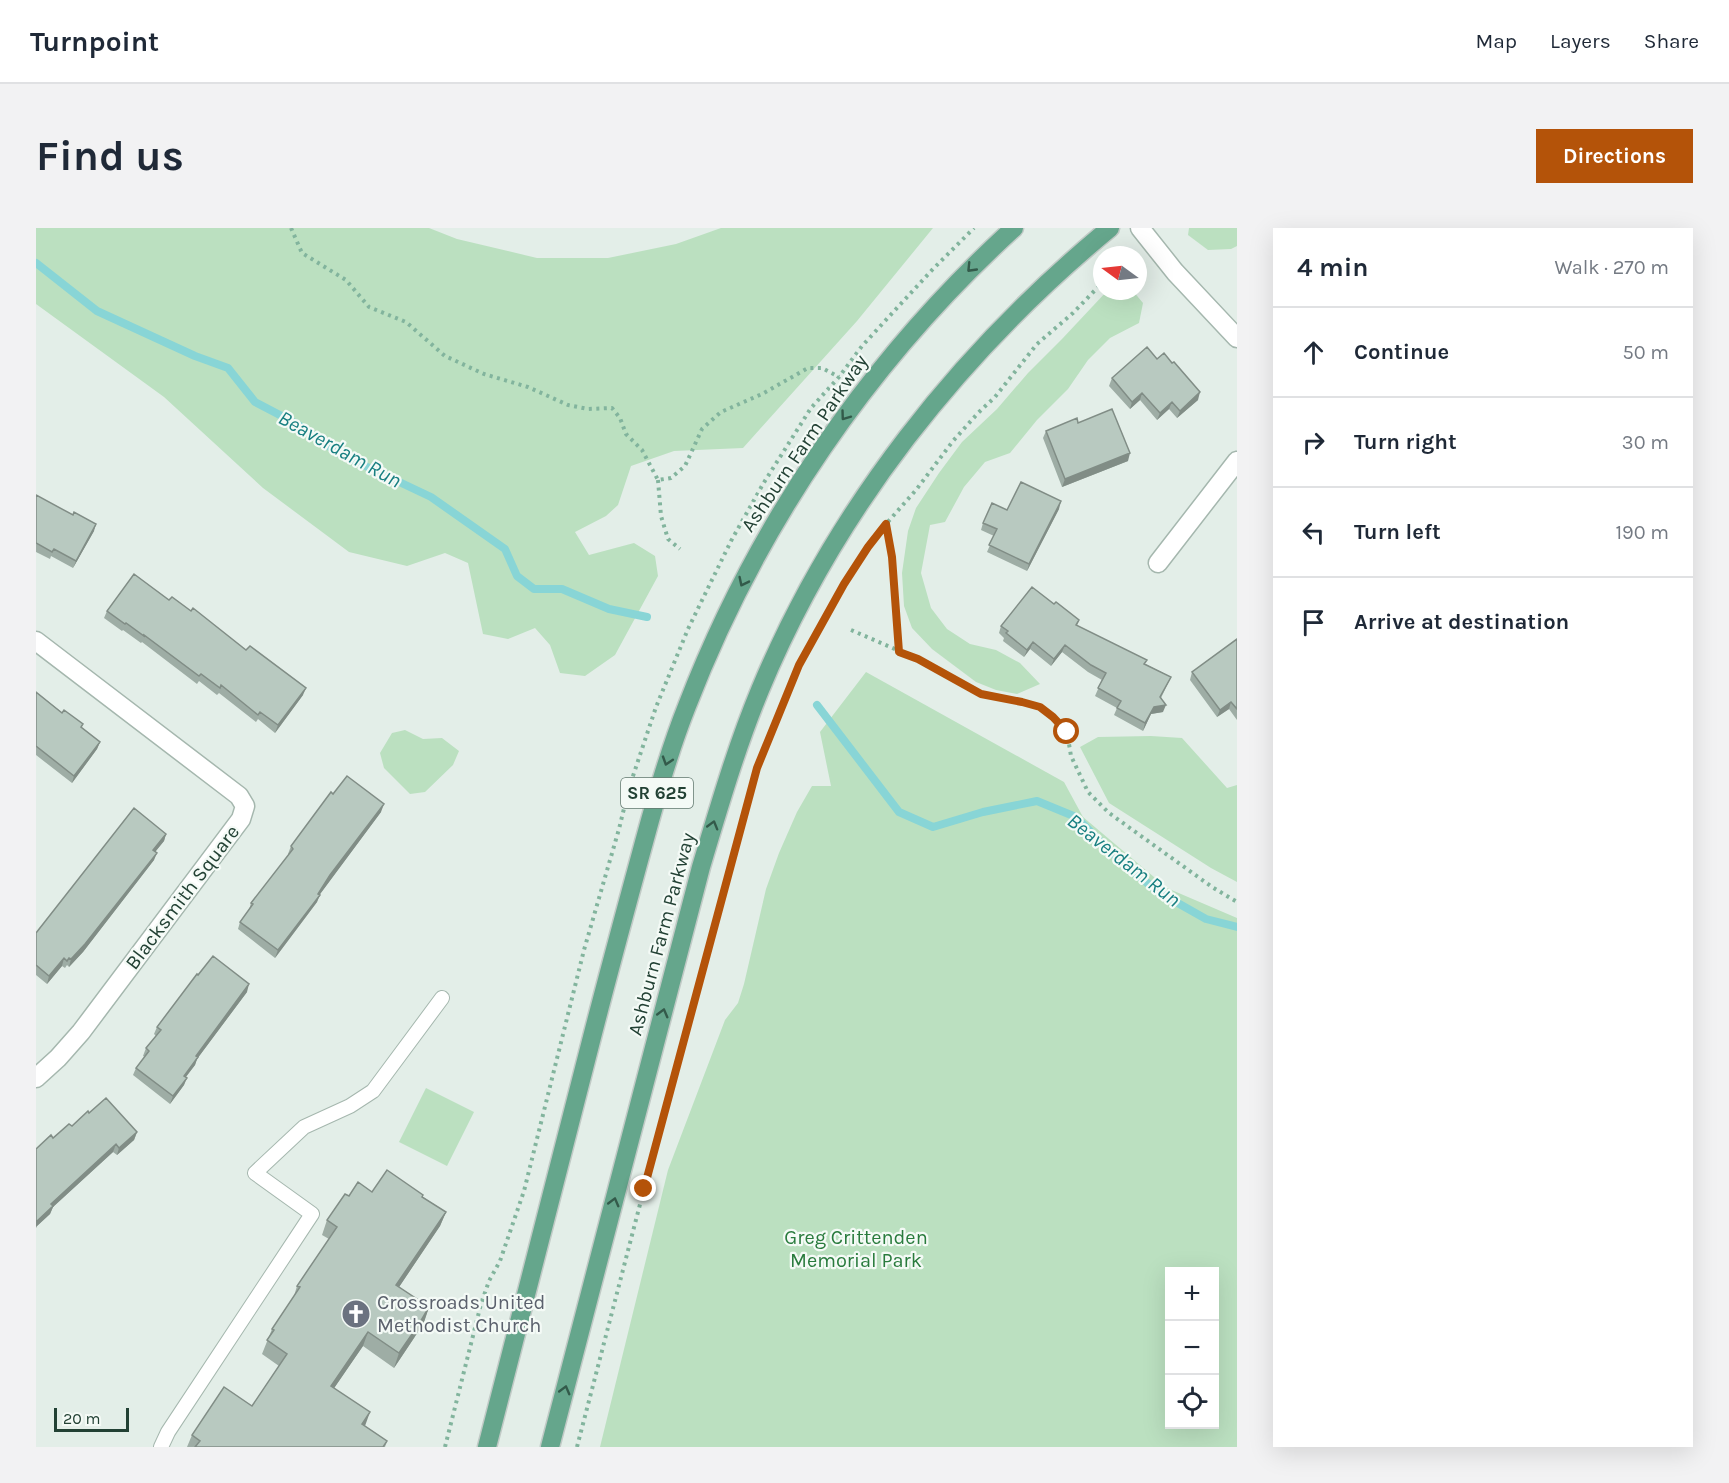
<!DOCTYPE html>
<meta charset="utf-8">
<style>
body{margin:0;font-family:Karla,sans-serif;background:#f2f2f3;color:#1f2937}
.controls{position:absolute;right:18px;bottom:18px;display:grid;overflow:hidden;border-radius:0px;box-shadow:0 6px 24px #0002}
.controls button{width:54px;height:54px;display:grid;place-items:center;padding:0;border:0;border-bottom:2px solid #e0e1e3;background:#fff;color:#1f2937;font:30px sans-serif}
.compass{position:absolute;left:1057px;top:18px;width:54px;height:54px;border-radius:50%;background:#fff;box-shadow:0 6px 24px #0002;rotate:285deg}
.scale{position:absolute;left:18px;bottom:15px;width:75px;box-sizing:border-box;padding-left:6px;border:3px solid #224134;border-top:0;font-size:16px;line-height:21px;white-space:nowrap;color:#224134;-webkit-text-stroke:4px #f4faf6;paint-order:stroke}
.stop{position:absolute;width:18px;height:18px;margin:-14px;border:4px solid #b45309;border-radius:50%;background:#fff}
.stop.end{background:#b45309;border-color:#fff;box-shadow:0 2px 6px #0008}
.list{margin:0;padding:0;list-style:none}
h2{display:flex;justify-content:space-between;align-items:center;height:78px;margin:0;padding:0 24px;font-size:26px}
h2 small{font-size:20px;font-weight:400;color:#747a83}
.list li{display:grid;grid-template-columns:39px 1fr auto;gap:18px;align-items:center;box-sizing:border-box;height:90px;padding:0 24px;border-top:2px solid #e0e1e3}
.list b{display:block;font-size:22px;white-space:nowrap}
.list em{font-size:20px;font-style:normal;color:#747a83}
.icon{flex:none;width:33px;height:33px;fill:none;stroke:currentColor;stroke-width:2;stroke-linecap:round;stroke-linejoin:round}
.map{position:relative;flex:none;width:1201px;height:1219px;overflow:hidden;border-radius:0px}
header{display:flex;align-items:center;gap:36px;box-sizing:border-box;height:84px;padding:0 30px;background:#fff;border-bottom:2px solid #e0e1e3}
header strong{font-size:28px}
nav{display:flex;gap:33px;margin-inline-start:auto;font-size:21px}
.intro{display:flex;align-items:center;justify-content:space-between;box-sizing:border-box;height:144px;padding:0 36px}
h1{margin:0;font-size:42px}
.button{padding:15px 27px;border-radius:0px;background:#b45309;color:#fff;font-size:21px;font-weight:700}
main{display:flex;gap:36px;padding:0 36px}
aside{flex:1;background:#fff;border-radius:0px;box-shadow:0 6px 24px #0002}
.map>svg:first-child{display:block}
</style>
<header>
<strong>Turnpoint</strong>
<nav><a>Map</a><a>Layers</a><a>Share</a></nav>
</header>
<div class="intro"><h1>Find us</h1><a class="button">Directions</a></div>
<main>
<div class="map">
<svg width="1201" height="1219" viewBox="0 0 1201 1219">
<rect width="100%" height="100%" fill="#e3eee8"/>
<path fill="#bbe0c0" fill-rule="evenodd" d="M0,0H393L421,11L501,30H572L640,16L685,0H897L821,93L707,220L638,223L595,238L582,277L570,288L539,304L553,327L598,315L619,328L622,348L579,427L549,448L524,445L514,417L499,400L472,411L447,406L432,335L409,325L371,338L313,324L227,260L128,169L0,76Z
M1153,0H1201V18L1195,21L1172,22L1152,7Z
M1071,63H1097L1107,75L1103,95L1074,110L1052,132L1032,161L1001,192L974,225L949,234L928,259L909,294L894,297L885,345L895,380L911,401L934,416L960,422L984,435L1004,456L981,466L960,462L940,454L896,421L876,400L868,378L866,345L872,303L880,280L903,245L926,214L961,181L992,145L1026,111Z
M830,444L1028,554L1047,589L1131,660L1201,690V1219H564L632,942L689,792L702,775L708,756L730,661L743,625L761,584L776,558H795L784,504ZM1134,1044H1178V1196H1134Z
M369,502L387,511L406,510L423,523L417,537L389,564L374,566L348,540L344,525L356,505Z
M1115,508L1146,510L1191,560L1201,557V654L1175,640L1073,575L1044,519L1062,509Z
M390,860L438,884L411,938L363,914Z"/>
<g fill="none" stroke-linecap="round" stroke-linejoin="round">
<path stroke="#88d5d6" stroke-width="8" d="M0,35L61,83L159,128L192,140L219,174L261,196L304,226L395,269L469,321L481,348L498,361H526L573,381L611,389
M781,477L863,584L897,599L947,584L1001,573L1040,589L1085,634L1124,665L1170,691L1201,699"/>
<g stroke="#a5b7ae" stroke-width="16">
<path id="lane" d="M125,1219L132,1204L276,986L219,945L268,899L314,878L337,863L406,770"/>
</g>
<g stroke="#a5b7ae" stroke-width="21">
<path id="street" d="M1104,0L1139,44L1201,110
M1122,335L1201,233
M0,413L203,568L209,578L205,591L45,804L22,830L0,850"/>
</g>
<g stroke="#c1cac6" stroke-width="21">
<path id="primary" d="M451,1219C485,1085 519,951 554,817C569,758 585,699 601,640C616,585 630,531 651,478C721,296 834,131 978,0
M514,1219L665,639C683,579 700,520 724,462C799,281 924,124 1074,0"/>
</g>
<path stroke="#82b49d" stroke-width="4" stroke-dasharray="3 4.5" stroke-linecap="butt" d="M255,0L266,25L310,52L333,79L370,94L409,128L448,146L492,159L532,177L552,181L576,180L584,190L590,206L606,222L622,252L635,250L649,238L666,201L685,184L726,166L772,140H786L803,149
M622,252L625,288L632,311L644,321
M850,297L856,329L863,424
M815,402L882,431L945,466L986,474L1004,479L1017,489L1031,504L1035,528L1052,564L1073,585L1176,659L1201,674
M409,1219L445,1076L453,1053L464,1033L488,963L548,722L583,601L593,560L620,479L652,401L695,313L727,256L775,180L803,149L826,118L896,42L938,0
M541,1219L608,961L721,540L763,437L808,356L832,319L850,296L880,262L917,213L942,185L959,169L1001,116L1037,85L1066,55"/>
<use href="#lane" stroke="#fff" stroke-width="14"/>
<use href="#street" stroke="#fff" stroke-width="18"/>
<use href="#primary" stroke="#65a68c" stroke-width="18"/>
</g>
<path fill="#9eada5" d="M1121,131L1162,172L1141,190L1133,181L1121,192L1104,172L1094,181L1073,158L1076,150Z
M1042,195L1092,233L1026,259L1007,210L1010,203Z
M0,267L58,303L37,340L15,328L14,331L0,324Z
M1023,281L991,343L951,324L958,308L945,302L947,295L971,282Z
M133,372L267,467L239,505L222,491L220,494L183,465L181,467L163,453L161,456L106,414L105,415L87,402L86,403L68,390L71,383Z
M1018,376L1043,392L1041,398L1110,436L1135,449L1125,470L1127,484L1115,486L1107,503L1078,487L1081,480L1059,468L1066,452L1052,444L1026,424L1015,438L994,421L988,429L967,413L968,410L963,405L965,398Z
M1201,411V492L1193,481L1181,489L1154,452L1156,444Z
M0,464L64,514L61,521L36,555L0,527Z
M297,566L345,584L292,655L283,667L281,674L239,730L202,701L204,694L213,682L215,675L253,627L252,626L255,618Z
M130,606L128,613L119,624L118,632L47,724L33,739L31,737L29,740L26,738L11,756L0,747V705Z
M162,747L211,764L161,831L159,837L150,849L148,857L134,876L97,847L100,840L109,829L107,828L110,820L120,808L118,806L121,799Z
M53,885L101,904L98,912L81,927L77,924L17,979L14,986L1,998L17,910L36,898Z
M336,964L387,969L410,984L404,998L363,1059L393,1079L388,1094L378,1110L358,1140L327,1118L298,1160L329,1198L351,1213L349,1219H151L156,1207L216,1178L243,1138L226,1126L236,1101L258,1068L261,1058L293,1011L286,1007L291,992L313,968Z"/>
<path fill="#818d86" d="M1164,164L1162,172L1141,190L1144,183Z
M1106,165L1104,172L1094,181L1096,174Z
M1136,174L1133,181L1121,192L1124,185Z
M1094,225L1092,233L1026,259L1029,251Z
M1025,273L1023,281L991,343L993,336Z
M60,296L58,303L37,340L40,333Z
M997,414L994,421L988,429L991,422Z
M1029,417L1026,424L1015,438L1018,431Z
M270,460L267,467L239,505L242,497Z
M1195,474L1193,481L1181,489L1184,482Z
M1130,477L1127,484L1115,486L1107,503L1109,495L1118,479Z
M64,514L61,521L36,555L38,548Z
M348,576L345,584L279,673L282,666L294,647Z
M130,606L128,613L115,629L117,622Z
M121,625L118,632L47,724L33,739L35,731Z
M284,667L281,674L239,730L242,722Z
M28,730L26,738L11,756L13,748Z
M213,756L211,764L161,831L159,837L145,855L148,848L160,828Z
M151,850L148,857L134,876L137,868Z
M101,904L98,912L81,927L83,920Z
M80,916L77,924L17,979L14,986L1,998L0,1000V994L15,976Z
M410,984L404,998L355,1071L360,1057Z
M393,1079L388,1094L378,1110L358,1140L363,1125Z
M332,1104L327,1118L290,1172L295,1158Z
M334,1184L329,1198L326,1196Z"/>
<path fill="#b8c9c0" stroke="#818d86" stroke-width="1.5" d="M1111,119L1121,131L1128,125L1136,135L1138,134L1164,164L1144,183L1136,174L1124,185L1106,165L1096,174L1076,150Z
M1076,181L1094,225L1029,251L1010,203L1041,190L1042,195Z
M985,254L1025,273L993,336L953,317L961,301L947,295L956,275L971,282Z
M0,267L37,287L38,284L60,296L40,333L18,321L16,324L0,315Z
M98,346L133,372L136,369L155,383L157,380L210,422L214,418L270,460L242,497L224,484L222,487L185,457L184,460L165,446L163,448L108,407V408L90,395L89,396L71,383Z
M996,359L1018,376L1020,374L1043,392L1040,397L1111,432L1108,436L1135,449L1124,469L1130,477L1118,479L1109,495L1081,480L1085,473L1062,460L1070,445L1055,437L1029,417L1018,431L997,414L991,422L970,405L972,403L965,398Z
M1201,411V481L1195,474L1184,482L1156,444Z
M0,464L26,485L28,482L47,496L45,499L64,514L38,548L0,518Z
M311,548L348,576L294,647L282,666L284,667L242,722L204,694L217,676L215,675L257,621L255,618L295,564L297,566Z
M98,580L130,606L117,622L121,625L49,716L35,731L33,730L31,733L28,730L13,748L0,737V705Z
M177,728L213,756L160,828L162,829L148,848L151,850L137,868L100,840L113,823L110,820L125,802L121,799L161,746L162,747Z
M70,870L101,904L83,920L80,916L15,976L17,978L0,994V921L15,907L17,910L33,896L36,898L52,883L53,885Z
M351,942L387,967L386,969L410,984L360,1057L393,1079L383,1096L363,1125L332,1104L295,1158L334,1184L326,1196L351,1213L347,1219H159L164,1213L156,1207L188,1159L216,1178L251,1126L231,1112L238,1102L236,1101L264,1059L261,1058L301,999L291,992L309,966L313,968L322,954L336,964Z"/>
<defs><path id="oneway-chevron" d="M-2-3.5L2.5 0L-2 3.5" fill="none" stroke-width="1.6" stroke-linecap="round" stroke-linejoin="round" transform="scale(1.5)"/></defs>
<g stroke="#335a4a">
<use href="#oneway-chevron" transform="translate(935 40) rotate(134)"/>
<use href="#oneway-chevron" transform="translate(809 188) rotate(126)"/>
<use href="#oneway-chevron" transform="translate(707 354) rotate(116)"/>
<use href="#oneway-chevron" transform="translate(631 533) rotate(108)"/>
<use href="#oneway-chevron" transform="translate(677 597) rotate(-74)"/>
<use href="#oneway-chevron" transform="translate(627 785) rotate(-75)"/>
<use href="#oneway-chevron" transform="translate(578 974) rotate(-75)"/>
<use href="#oneway-chevron" transform="translate(529 1162) rotate(-75)"/>
</g>
<g fill="none" stroke-linecap="round" stroke-linejoin="round">
<path stroke="#b45309" stroke-width="8" d="M608,961L721,540L763,437L808,356L832,319L850,296L856,329L863,424L882,431L945,466L986,474L1004,479L1017,489L1031,504"/>
</g>
<defs>
<g id="church-disc" transform="scale(1.5)"><circle r="9.5" fill="#6b7280" stroke="#f4faf6"/><path d="M-1.2-6h2.4v3.5h3.3v2.4h-3.3V6h-2.4V-.1h-3.3v-2.4h3.3Z" fill="#fff"/></g>
</defs>
<g fill-rule="evenodd">
<use href="#church-disc" x="320" y="1086"/>
</g>
<g text-anchor="middle" stroke-width="4.5" stroke-linejoin="round" paint-order="stroke">
<rect fill="#f4faf6" stroke="#61786e" stroke-width="1.5" x="585" y="550" width="72" height="30" rx="4.5"/>
<g font-size="18" font-weight="bold" fill="#224134">
<text x="621" y="571">SR 625</text>
</g>
<g font-size="20" fill="#224134" stroke="#f4faf6">
<text transform="translate(768 215) rotate(-56)" y="7">Ashburn Farm Parkway</text>
<text transform="translate(146 669) rotate(-53)" y="7">Blacksmith Square</text>
<text transform="translate(625 706) rotate(-75)" y="7">Ashburn Farm Parkway</text>
</g>
<g font-size="20" fill="#297b3d" stroke="#f4faf6">
<text x="820" y="1016">Greg Crittenden<tspan x="820" dy="23">Memorial Park</tspan></text>
</g>
<g font-size="20" fill="#5b616d" stroke="#f4faf6" text-anchor="start">
<text x="341" y="1081">Crossroads United<tspan x="341" dy="23">Methodist Church</tspan></text>
</g>
<g font-size="21" font-style="italic" fill="#177f81" stroke="#f4faf6">
<text transform="translate(304 221) rotate(29)" y="7">Beaverdam Run</text>
<text transform="translate(1088 632) rotate(38)" y="7">Beaverdam Run</text>
</g>
</g>
</svg>
<div class="controls">
<button>+</button>
<button>−</button>
<button><svg class="icon" aria-label="locate" viewBox="0 0 24 24"><circle cx="12" cy="12" r="6"/><path d="M12 2v4M12 18v4M2 12h4M18 12h4"/></svg></button>
</div>
<svg class="compass" viewBox="-18 -18 36 36"><path d="M0-13l5 13h-10z" fill="#e53935"/><path d="M0 13l5-13h-10z" fill="#747a83"/></svg>
<div class="scale">20 m</div>
<div class="stop" style="left:1031px;top:504px"></div>
<div class="stop end" style="left:608px;top:961px"></div>
</div>
<aside>
<h2>4 min<small>Walk · 270 m</small></h2>
<ul class="list">
<li><svg class="icon" aria-label="ahead" viewBox="0 0 24 24"><path d="M12 20V5M6 11l6-6 6 6"/></svg><div><b>Continue</b></div><em>50 m</em></li>
<li><svg class="icon" aria-label="right" viewBox="0 0 24 24"><path d="M7 20v-9h11M14 6l5 5-5 5"/></svg><div><b>Turn right</b></div><em>30 m</em></li>
<li><svg class="icon" aria-label="left" viewBox="0 0 24 24"><path d="M17 20v-9H6M10 6l-5 5 5 5"/></svg><div><b>Turn left</b></div><em>190 m</em></li>
<li><svg class="icon" aria-label="arrive" viewBox="0 0 24 24"><path d="M6 21V4h12l-3 4 3 4H6"/></svg><div><b>Arrive at destination</b></div></li>
</ul>
</aside>
</main>
